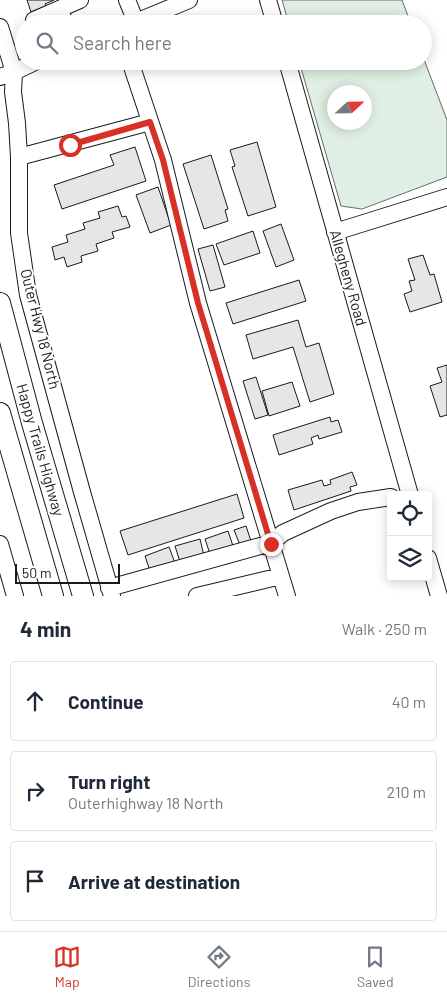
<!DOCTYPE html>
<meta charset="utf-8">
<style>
body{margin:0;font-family:Barlow,sans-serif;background:#f6f6f7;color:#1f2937}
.controls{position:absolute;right:15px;bottom:15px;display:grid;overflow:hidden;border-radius:5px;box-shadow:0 2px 12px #0003}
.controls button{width:45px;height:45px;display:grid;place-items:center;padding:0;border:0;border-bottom:1px solid #e0e1e3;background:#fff;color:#1f2937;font:25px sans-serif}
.compass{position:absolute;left:327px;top:85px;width:45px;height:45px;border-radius:50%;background:#fff;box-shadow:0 2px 12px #0003;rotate:68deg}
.scale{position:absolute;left:15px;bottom:12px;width:105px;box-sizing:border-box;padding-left:5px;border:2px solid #1a1a1a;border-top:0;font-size:14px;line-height:18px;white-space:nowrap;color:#1a1a1a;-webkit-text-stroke:4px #fff;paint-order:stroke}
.stop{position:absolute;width:15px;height:15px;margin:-11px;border:4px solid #d93025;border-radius:50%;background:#fff}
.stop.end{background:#d93025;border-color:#fff;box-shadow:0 1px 5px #0008}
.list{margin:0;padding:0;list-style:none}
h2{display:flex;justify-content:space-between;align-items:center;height:65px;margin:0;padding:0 20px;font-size:21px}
h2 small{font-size:16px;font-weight:400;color:#747a83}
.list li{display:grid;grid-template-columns:32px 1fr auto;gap:15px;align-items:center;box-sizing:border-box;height:80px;margin:0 10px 10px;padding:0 10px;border:1px solid #e0e1e3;border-radius:5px}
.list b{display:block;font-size:19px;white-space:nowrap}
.list p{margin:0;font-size:16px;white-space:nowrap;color:#747a83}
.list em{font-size:16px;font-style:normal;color:#747a83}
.icon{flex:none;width:28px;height:28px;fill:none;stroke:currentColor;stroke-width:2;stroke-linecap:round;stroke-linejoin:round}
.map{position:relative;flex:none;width:447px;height:596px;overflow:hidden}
.search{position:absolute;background:#fff;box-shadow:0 2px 12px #0003;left:15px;right:15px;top:15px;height:55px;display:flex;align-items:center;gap:12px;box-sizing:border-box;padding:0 18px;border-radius:28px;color:#747a83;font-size:19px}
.sheet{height:335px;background:#fff}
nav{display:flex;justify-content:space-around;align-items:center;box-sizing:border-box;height:70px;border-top:1px solid #e0e1e3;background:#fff;font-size:14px;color:#747a83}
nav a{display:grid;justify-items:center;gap:2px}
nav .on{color:#d93025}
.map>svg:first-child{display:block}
</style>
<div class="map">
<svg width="447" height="596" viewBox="0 0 447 596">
<rect width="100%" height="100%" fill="#fff"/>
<path fill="#e0efe3" stroke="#6a6a6a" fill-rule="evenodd" d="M282,0H402L411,24H289Z
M423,57L447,120V177L362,209L341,206L299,61H423ZM334,92H364V122H334Z"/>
<path fill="#e6e6e6" stroke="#1a1a1a" d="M27,0H54L45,4L46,6L31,12Z
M257,142L276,207L248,216L232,167L235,166L230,150Z
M135,147L146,181L62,209L54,185L114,165L110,155Z
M211,155L228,209L225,210L228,221L204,229L183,164Z
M158,187L171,225L150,233L136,195Z
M118,206L122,217L126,216L130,227L112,232L114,238L96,244L98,251L81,256L82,262L67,267L64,257L55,260L52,247L68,242L66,235L85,229L83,223L100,218L98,212Z
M281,224L294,260L276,267L263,231Z
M253,231L260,253L224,265L216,244Z
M213,245L225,287L210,291L198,249Z
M423,255L430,275L434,274L442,302L410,312L404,294L412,291L409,281L415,280L408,259Z
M299,280L306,301L233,324L226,303Z
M298,320L306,347L319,343L334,394L310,402L293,347L253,359L246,335Z
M447,365V415L440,417L430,386L442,382L437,368Z
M256,377L268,415L255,419L243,381Z
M292,382L300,406L269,416L262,391Z
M330,417L331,422L338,420L342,432L319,439L318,435L311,438L313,444L279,455L273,435Z
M352,472L357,485L350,487L351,491L294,510L288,490L322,480L324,486L331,484L330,480Z
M237,494L244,518L128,555L120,531Z
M246,526L251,541L240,545L234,530Z
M228,531L233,546L210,554L205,539Z
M200,539L204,556L180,562L175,546Z
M169,547L175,563L150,571L145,556Z"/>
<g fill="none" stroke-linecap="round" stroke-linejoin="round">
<g stroke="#1a1a1a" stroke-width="18">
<path id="minor" d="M127,0L136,22
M268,0L275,24
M60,9L65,24
M34,20L80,0
M131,24L189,0
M0,27L14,72L13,92L17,123L19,157V233L28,295L82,492L112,596
M130,61L163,160L198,303L287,596
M287,61L410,495
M0,77L14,72L37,61
M19,157L150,122
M335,232L447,197
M0,544L15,596
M428,558L439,596
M109,588L271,543L283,533L331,511L358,502L391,497
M197,596L281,576"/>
</g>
<g stroke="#1a1a1a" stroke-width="22">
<path id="major" d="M0,303L32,423L83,596
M0,413L53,596"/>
</g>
<use href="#minor" stroke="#fff" stroke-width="16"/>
<use href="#major" stroke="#fff" stroke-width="20"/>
</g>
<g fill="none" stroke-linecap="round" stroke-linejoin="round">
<path stroke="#d93025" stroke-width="6" d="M70,145L150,122L163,160L198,303L271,544"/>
</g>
<g text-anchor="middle" stroke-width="4" stroke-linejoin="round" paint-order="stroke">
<g font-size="15" fill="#1a1a1a" stroke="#fff">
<text transform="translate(348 278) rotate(74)" y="5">Allegheny Road</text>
<text transform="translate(40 329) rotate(76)" y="5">Outer Hwy 18 North</text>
<text transform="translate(40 450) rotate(74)" y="5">Happy Trails Highway</text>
</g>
</g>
</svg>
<div class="controls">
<button><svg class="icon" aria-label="locate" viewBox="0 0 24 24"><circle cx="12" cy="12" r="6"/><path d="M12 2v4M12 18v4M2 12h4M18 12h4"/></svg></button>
<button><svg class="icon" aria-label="layers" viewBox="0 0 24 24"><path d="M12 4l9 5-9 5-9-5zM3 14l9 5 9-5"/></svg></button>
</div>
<svg class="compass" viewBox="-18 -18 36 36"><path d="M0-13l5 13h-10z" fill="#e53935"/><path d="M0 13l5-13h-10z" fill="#747a83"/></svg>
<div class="scale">50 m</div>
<div class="stop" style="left:70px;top:145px"></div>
<div class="stop end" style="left:271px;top:544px"></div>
<div class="search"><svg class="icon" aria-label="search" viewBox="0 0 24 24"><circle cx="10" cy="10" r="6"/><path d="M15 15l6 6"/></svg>Search here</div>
</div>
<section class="sheet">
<h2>4 min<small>Walk · 250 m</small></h2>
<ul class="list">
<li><svg class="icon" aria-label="ahead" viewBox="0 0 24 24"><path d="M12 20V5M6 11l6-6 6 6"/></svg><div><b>Continue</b></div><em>40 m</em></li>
<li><svg class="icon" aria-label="right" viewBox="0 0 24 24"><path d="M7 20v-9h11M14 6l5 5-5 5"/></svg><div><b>Turn right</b><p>Outerhighway 18 North</p></div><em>210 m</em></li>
<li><svg class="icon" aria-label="arrive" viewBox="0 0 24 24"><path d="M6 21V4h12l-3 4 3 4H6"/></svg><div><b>Arrive at destination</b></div></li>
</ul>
</section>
<nav>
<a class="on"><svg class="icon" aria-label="map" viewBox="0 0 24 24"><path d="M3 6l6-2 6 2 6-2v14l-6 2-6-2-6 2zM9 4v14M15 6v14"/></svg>Map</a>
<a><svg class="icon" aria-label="directions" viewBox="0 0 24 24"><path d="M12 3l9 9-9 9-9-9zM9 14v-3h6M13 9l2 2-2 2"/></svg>Directions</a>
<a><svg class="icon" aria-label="saved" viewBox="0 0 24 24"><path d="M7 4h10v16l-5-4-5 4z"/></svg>Saved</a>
</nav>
